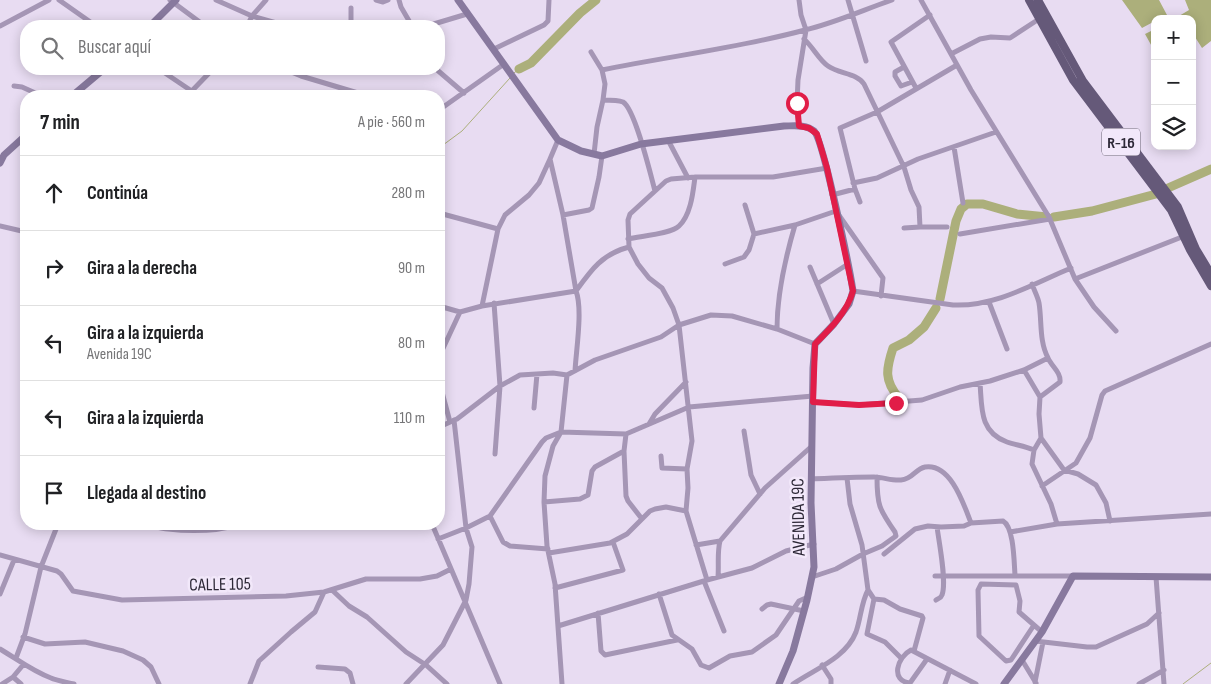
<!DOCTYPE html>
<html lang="es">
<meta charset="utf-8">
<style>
body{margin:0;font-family:"Sofia Sans Condensed",sans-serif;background:#f2f2f2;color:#202124}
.controls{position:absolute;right:15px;top:15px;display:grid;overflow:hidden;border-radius:10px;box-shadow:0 2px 12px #0003}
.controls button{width:45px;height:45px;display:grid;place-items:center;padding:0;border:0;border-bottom:1px solid #e0e0e0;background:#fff;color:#202124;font:25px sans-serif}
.stop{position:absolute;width:15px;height:15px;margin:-11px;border:4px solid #e11d48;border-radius:50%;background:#fff}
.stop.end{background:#e11d48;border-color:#fff;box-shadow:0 1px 5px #0008}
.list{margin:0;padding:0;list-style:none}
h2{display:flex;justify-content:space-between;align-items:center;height:65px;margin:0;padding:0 20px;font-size:21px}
h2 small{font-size:16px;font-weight:400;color:#757577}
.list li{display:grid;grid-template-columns:32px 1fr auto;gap:15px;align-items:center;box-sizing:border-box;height:75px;padding:0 20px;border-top:1px solid #e0e0e0}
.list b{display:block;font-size:19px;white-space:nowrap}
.list p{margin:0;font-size:16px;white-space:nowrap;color:#757577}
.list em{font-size:16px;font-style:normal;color:#757577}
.icon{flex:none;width:28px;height:28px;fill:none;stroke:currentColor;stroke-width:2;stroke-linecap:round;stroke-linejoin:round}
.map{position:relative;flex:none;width:1211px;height:684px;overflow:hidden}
.search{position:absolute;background:#fff;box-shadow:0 2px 12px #0003;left:20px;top:20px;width:425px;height:55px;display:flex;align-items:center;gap:12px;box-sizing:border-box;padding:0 18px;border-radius:20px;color:#757577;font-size:19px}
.panel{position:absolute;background:#fff;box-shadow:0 2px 12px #0003;left:20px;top:90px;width:425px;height:440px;border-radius:20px}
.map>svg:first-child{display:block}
</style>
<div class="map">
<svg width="1211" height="684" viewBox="0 0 1211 684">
<rect width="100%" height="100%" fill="#e8dcf2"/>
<path fill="#acaf7b" d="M1122,0H1159L1167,15L1160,19H1155V21L1142,28Z
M1185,0H1211V41L1202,48L1195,37L1192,39V19H1174L1189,10Z
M1155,29V52L1145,34Z"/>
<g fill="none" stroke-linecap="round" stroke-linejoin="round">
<path stroke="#acaf7b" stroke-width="1" d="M514,73L519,69
M439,148L462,131L510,78
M1183,684L1211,663"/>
<path stroke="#acaf7b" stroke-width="9" d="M519,69L531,63L580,13L596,0
M1168,188L1211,169
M1054,217L1092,211L1156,194
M940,299L956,221L961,209L967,204H983L1017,214L1047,217
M899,398C884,381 886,369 893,348L909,340L924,327L936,308"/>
<path stroke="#a596b5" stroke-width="5" d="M59,0L96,26
M170,0L205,26
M216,0L252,16L287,26
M376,0L383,2L388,0
M399,0L401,7L412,26
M848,0L866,61
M921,0L971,90L1049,217L1075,279L1094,307L1116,331
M351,8V26
M0,26L49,0
M247,26L252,16L266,0
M427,26L467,14
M804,39C813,47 819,60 828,66C839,74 857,73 864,84L904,167L911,190L919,207L920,227L904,228
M494,49L544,25L548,21L549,0
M591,52L602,70L605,84L603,100L597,127L594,154
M951,54L980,39L991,37L1010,38L1039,19
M904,67L895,72V76L901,86L912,82
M159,69L199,96
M284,69L301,76L368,96
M436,69L464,93
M602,70C670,56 739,48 805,30C835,23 863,10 892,0
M14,86L22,87L42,96
M916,88L891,42L930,15
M187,96L213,69
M603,100C609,100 618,100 623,102C635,109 651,176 655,191
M439,110L504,64
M799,126L797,103L798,80L806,30L801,15L799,0
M558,140L550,159L563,215L576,291C583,309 576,351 575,371
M668,140L688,178
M954,147L963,203
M853,183L877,178L918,159L996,132
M832,195L855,189
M860,202L855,189L840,128L877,112L957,65
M439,213L498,229
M563,215L589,210L592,208L599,177L602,156
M0,226L26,232
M920,227H947
M754,234L795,225L836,211L883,278L881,296
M960,234L1050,219
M628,239C640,236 671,234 679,226C691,215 693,192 695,177
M725,264L744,257L749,250L754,234L745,205
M810,267L834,324
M1075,279L1187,235
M817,284L848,264
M1032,284C1034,290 1038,297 1039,303C1042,321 1039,341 1048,358C1052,367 1061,372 1060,382L1040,397
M853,291L953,305C995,307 1033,284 1071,268
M989,302L1007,349
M494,303L500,386L495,454
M439,306L460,312
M482,306L498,229L505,215L529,195L539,183L550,159
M777,329C777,294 785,259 795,225
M439,357L460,312L482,306L576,291C591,270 602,254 629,247
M1024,370L1040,397L1039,414L1041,438L1034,450L1032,464L1051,504L1057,524
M439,381L450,422
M980,383C982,407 979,432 1007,442C1016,445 1025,446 1034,450
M813,402L859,405L922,400L960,387L990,381L1024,370L1048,358
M534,408L537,374
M649,424L655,414L686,382
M439,427L457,419L500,386L520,375L553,373L567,375L595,360L661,337L679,325L711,315L732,316L777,329L815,344
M744,431L751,475L760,494
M626,434L624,451L626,496L628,501L642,519
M1041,438L1064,470L1078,474L1096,485L1106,503L1110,521
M661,456L662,468L687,469
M812,479C833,478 853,477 874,477C883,477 892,481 901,480C913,479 915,469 925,467C951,463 964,505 971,523L1003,521C1014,527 1014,562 1015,575
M1042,486L1076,463L1090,438L1102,395L1105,391L1211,344
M544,502L580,499L588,495L592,471L595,467L624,451
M490,516L503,542L510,546L548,549
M141,524C150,525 159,528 168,529C193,532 218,531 242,524
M432,524L500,684
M1010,532L1057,524L1211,514
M438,539L466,528L490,516L542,442L546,438L561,432L626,434L689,407L813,396
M696,545L720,541
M549,553L610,543L627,534L650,511L655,509L666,507L686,511
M884,554L915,529L928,526L941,527L964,526L971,523
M0,555L57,571L61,574L73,591L122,600L286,596L324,592L366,579H420L437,576L451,569
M935,576H1073
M718,577C719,565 717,553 720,541L765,488L812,446
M812,577L836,569L863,554L882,546L896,536L895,532C879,509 877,505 877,477
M1156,577L1164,684
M707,580L686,511L688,488L687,469L692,441L679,325L673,308L662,288L649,278L638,264L629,247L628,220L630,214L666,181L671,179L695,177H773L827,168
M704,581L724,631
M555,588L623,570L613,542
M332,590L349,606L367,617L406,652L426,665L447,684
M868,590L874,599L867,634L885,642L901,658
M0,594L14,560
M659,594L672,635L692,649L701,665L709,668L730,656L752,652L776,635L799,601L808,597
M874,599L884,600L900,609L922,616L923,618L914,651
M936,600C939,598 941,598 942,595C947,582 939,542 937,527
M762,609L767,605L771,604L804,611
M598,613L601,651L605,655L677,640
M1034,625L1011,660L1006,661L979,636L978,590L981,584L1016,585L1020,601L1019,612L1042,632
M558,626L707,580L752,568L786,551L814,544
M23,637L45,644L85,642L123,651L143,660L151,667L159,684
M1035,641L1087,647H1096L1147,624L1159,613
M0,649C17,659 32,671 51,678C58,681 66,682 74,684
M16,658L25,634L41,567L58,524
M927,659L910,683C890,681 897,657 911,650L976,684
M1022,660L1036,683
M822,665L831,679V684
M318,667L345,669L350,673L353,684
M1035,682L1043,642
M2,684L13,677
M21,684L13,677L23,665
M250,684L259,661L291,632L315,612L324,592
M406,684L443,645L466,600L469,584L472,547L466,528L454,420
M562,684L555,584L547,546L544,502L545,476L553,446L561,432L567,375
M793,684C815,669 846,658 856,632C861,618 861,603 868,590L862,545L850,504L847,478
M945,684L950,670
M1139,684L1164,670"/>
<path stroke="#88799e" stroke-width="7" d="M458,0L558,140L581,151L602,156L641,144L784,126C793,126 806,124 814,131C823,139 850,270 853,291L849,304L834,324L815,344L813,368L811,503L814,567L807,600L793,651L779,684
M150,26L176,0
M72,96L104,69
M0,163L4,155L26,135
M1004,684L1042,632L1073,576L1211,577"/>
<path stroke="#655979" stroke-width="8" d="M1029,0L1073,80L1171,210L1190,250L1211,286
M1038,0L1083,81L1178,207L1196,249L1211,274"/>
</g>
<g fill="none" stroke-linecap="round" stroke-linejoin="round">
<path stroke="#e11d48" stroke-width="6" d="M797,103L799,126L809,128L817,134L827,168L853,291C847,312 831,328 815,344L813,402L859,405L896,403"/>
</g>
<g text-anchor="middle" stroke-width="5" stroke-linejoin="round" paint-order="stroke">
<rect fill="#f2e8fa" stroke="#686272" stroke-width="1" x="1102" y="128.5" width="38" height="27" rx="4"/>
<g font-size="16" font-weight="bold" fill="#2d2837">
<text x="1121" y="148">R-16</text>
</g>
<g font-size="18" fill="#2d2837" stroke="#f2e8fa">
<text transform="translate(798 517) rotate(-91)" y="6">AVENIDA 19C</text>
<text transform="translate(220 584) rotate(-1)" y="6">CALLE 105</text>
</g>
</g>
</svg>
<div class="controls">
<button>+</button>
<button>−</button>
<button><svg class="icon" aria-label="layers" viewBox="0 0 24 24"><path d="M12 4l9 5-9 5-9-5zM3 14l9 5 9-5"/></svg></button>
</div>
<div class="stop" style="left:797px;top:103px"></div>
<div class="stop end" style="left:896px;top:403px"></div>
<div class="search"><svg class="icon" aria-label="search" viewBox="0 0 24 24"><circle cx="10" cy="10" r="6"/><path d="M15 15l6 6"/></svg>Buscar aquí</div>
<section class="panel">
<h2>7 min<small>A pie · 560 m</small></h2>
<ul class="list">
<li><svg class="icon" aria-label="ahead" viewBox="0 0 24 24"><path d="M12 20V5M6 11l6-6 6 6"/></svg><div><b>Continúa</b></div><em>280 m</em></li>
<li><svg class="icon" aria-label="right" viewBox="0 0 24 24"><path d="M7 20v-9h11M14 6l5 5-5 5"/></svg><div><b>Gira a la derecha</b></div><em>90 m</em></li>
<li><svg class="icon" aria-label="left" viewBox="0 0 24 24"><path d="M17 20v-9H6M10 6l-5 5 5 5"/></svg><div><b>Gira a la izquierda</b><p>Avenida 19C</p></div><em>80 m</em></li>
<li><svg class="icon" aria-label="left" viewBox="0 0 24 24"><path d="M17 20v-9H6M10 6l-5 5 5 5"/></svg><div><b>Gira a la izquierda</b></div><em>110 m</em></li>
<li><svg class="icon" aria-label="arrive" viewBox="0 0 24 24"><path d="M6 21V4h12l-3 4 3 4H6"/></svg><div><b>Llegada al destino</b></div></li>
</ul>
</section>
</div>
